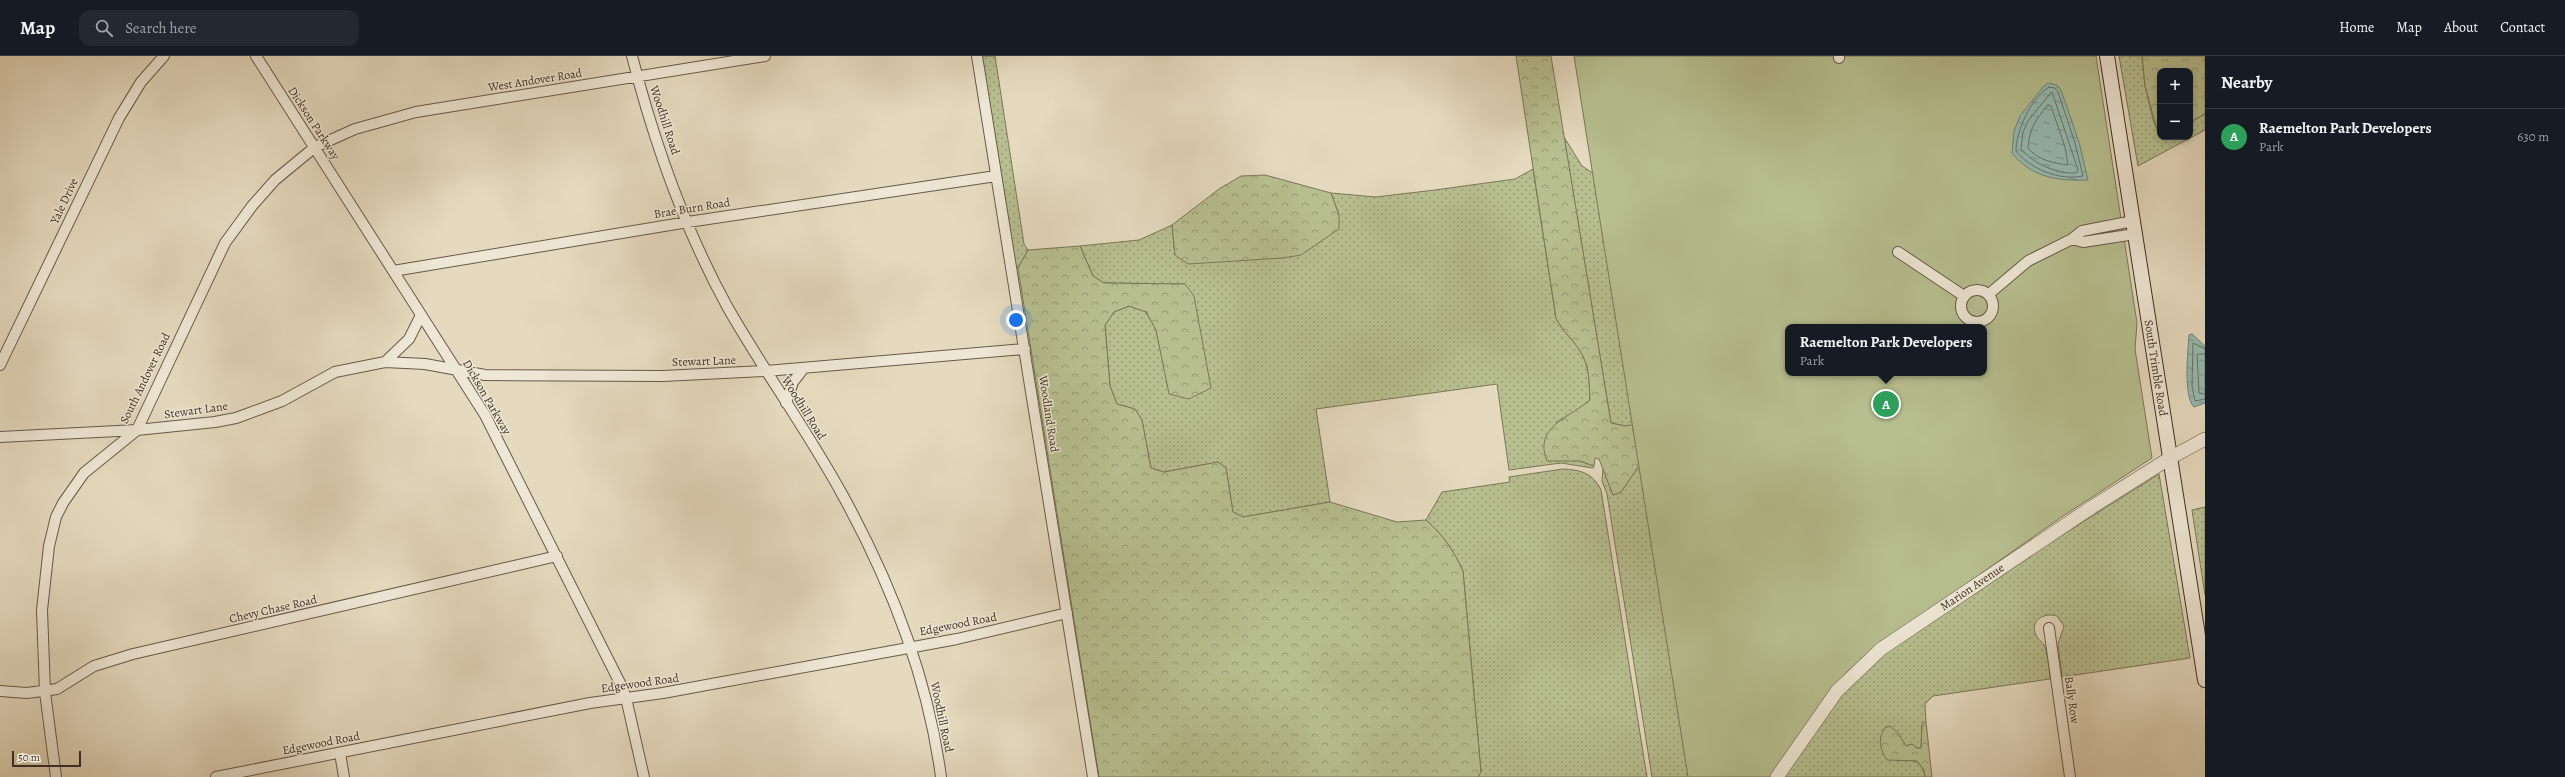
<!DOCTYPE html>
<meta charset="utf-8">
<style>
body{margin:0;font-family:Alegreya,serif;background:#242831;color:#f1f3f6}
.controls{position:absolute;right:12px;top:12px;display:grid;overflow:hidden;border-radius:8px;box-shadow:0 2px 6px #0003}
.controls button{width:36px;height:36px;display:grid;place-items:center;padding:0;border:0;border-bottom:1px solid #363941;background:#171b24;color:#f1f3f6;font:20px sans-serif}
.scale{position:absolute;left:12px;bottom:10px;width:69px;box-sizing:border-box;padding-left:4px;border:2px solid #3f2f22;border-top:0;font-size:11px;line-height:14px;white-space:nowrap;color:#3f2f22;-webkit-text-stroke:3px #eee7d5;paint-order:stroke}
.you{position:absolute;left:1016px;top:264px;width:14px;height:14px;margin:-10px;border:3px solid #fff;border-radius:50%;background:#1a73e8;box-shadow:0 0 0 6px #1a73e833}
.badge{display:grid;place-items:center;width:26px;height:26px;border-radius:50%;background:#c59692;color:#fff;font-size:13px;font-weight:700}
.pin{position:absolute;translate:-50% -50%;border:2px solid #fff;box-shadow:0 1px 4px #0006}
.popup{position:absolute;left:1785px;top:268px;width:202px;height:52px;box-sizing:border-box;display:grid;place-content:center;border-radius:8px;background:#171b24;filter:drop-shadow(0 1px 3px #0005);font-size:13px;white-space:nowrap;color:#9ea1a6}
.popup b{font-size:15px;color:#f1f3f6}
.popup::after{content:'';position:absolute;left:50%;top:100%;margin-left:-8px;border:8px solid transparent;border-top-color:#171b24}
.list{margin:0;padding:0;list-style:none}
h2{display:flex;justify-content:space-between;align-items:center;height:52px;margin:0;padding:0 16px;font-size:17px}
h2 small{font-size:13px;font-weight:400;color:#9ea1a6}
.list li{display:grid;grid-template-columns:26px 1fr auto;gap:12px;align-items:center;box-sizing:border-box;height:56px;padding:0 16px;border-top:1px solid #363941}
.list b{display:block;font-size:15px;white-space:nowrap}
.list p{margin:0;font-size:13px;white-space:nowrap;color:#9ea1a6}
.list em{font-size:13px;font-style:normal;color:#9ea1a6}
.icon{flex:none;width:22px;height:22px;fill:none;stroke:currentColor;stroke-width:2;stroke-linecap:round;stroke-linejoin:round}
.map{position:relative;flex:none;width:2205px;height:721px;overflow:hidden}
header{display:flex;align-items:center;gap:24px;box-sizing:border-box;height:56px;padding:0 20px;background:#171b24;border-bottom:1px solid #363941}
header strong{font-size:19px}
nav{display:flex;gap:22px;margin-inline-start:auto;font-size:14px}
.search{width:280px;height:36px;background:#242831;display:flex;align-items:center;gap:10px;box-sizing:border-box;padding:0 14px;border-radius:12px;color:#9ea1a6;font-size:15px}
main{display:flex}
aside{flex:1;background:#171b24}
.map>svg:first-child{display:block}
</style>
<header>
<strong>Map</strong>
<div class="search"><svg class="icon" aria-label="search" viewBox="0 0 24 24"><circle cx="10" cy="10" r="6"/><path d="M15 15l6 6"/></svg>Search here</div>
<nav><a>Home</a><a>Map</a><a>About</a><a>Contact</a></nav>
</header>
<main>
<div class="map">
<svg width="2205" height="721" viewBox="0 0 2205 721">
<defs>
<pattern id="grass-dots" width="8" height="8" patternUnits="userSpaceOnUse"><rect width="8" height="8" fill="#b7bf90"/><path d="M2 2h.1M6 6h.1" fill="none" stroke="#969c75" stroke-width="1.8" stroke-linecap="round"/></pattern>
<pattern id="forest-crowns" width="20" height="18" patternUnits="userSpaceOnUse"><rect width="20" height="18" fill="#b7bf90"/><path d="M2 6a3 3 0 1 1 6 0M12 15a3 3 0 1 1 6 0" fill="none" stroke="#969c75"/></pattern>
<pattern id="water-ripples" width="26" height="14" patternUnits="userSpaceOnUse"><rect width="26" height="14" fill="#96bbb2"/><path d="M2 4q2-2 4 0t4 0M15 11q2-2 4 0t4 0" fill="none" stroke="#7c9890"/></pattern>
</defs>
<rect width="100%" height="100%" fill="#e5dabf"/>
<filter id="stains"><feTurbulence type="fractalNoise" baseFrequency=".005" numOctaves="4"/><feColorMatrix values="0 0 0 0 .2 0 0 0 0 .09 0 0 0 0 .02 0 0 0 .5 -.17"/></filter>
<radialGradient id="worn" r=".72"><stop offset=".6" stop-color="#630" stop-opacity="0"/><stop offset="1" stop-color="#630" stop-opacity=".3"/></radialGradient>
<path fill="url(#grass-dots)" stroke="#7b7759" d="M981,0H995L1024,188L1028,194L1018,212H1015Z
M2119,0H2142L2145,30L2153,63L2160,81H2190V66L2205,58V74L2138,110Z
M1564,81L1582,110L1596,119L1868,532L1854,610L1844,619L1771,721H1652L1607,438L1602,425L1603,412L1613,439L1621,436L1641,407L1625,370L1611,367Z
M1533,113L1556,262C1563,276 1573,283 1580,295C1590,310 1589,327 1590,344L1577,355L1556,366L1569,404L1580,405L1594,410L1593,412L1561,407L1509,414L1497,328L1316,353L1330,446L1243,461L1233,456L1226,412L1218,406L1164,416L1151,412L1142,364L1135,353L1117,348L1110,330L1105,269L1114,256L1129,250L1146,256L1156,274L1170,338L1185,228L1104,227L1093,220L1080,190L1139,184L1172,169L1175,199L1339,159L1331,137L1376,141L1435,134L1515,123Z
M1563,413C1581,414 1593,417 1601,434L1647,721H1478L1481,715L1463,515C1454,495 1443,479 1426,464L1442,436L1510,426L1509,421Z
M2159,418L2190,602L2062,621L2058,588L2064,570L2057,560C2045,556 2029,564 2036,579C2038,584 2043,586 2045,591C2049,601 2049,613 2050,623L1933,640L1925,648L1926,666L1922,669L1921,692H1917L1912,688L1906,690L1898,677V705C1912,702 1923,705 1925,721H1782L1837,643L1869,609L1991,524Z
M2205,451V539L2192,454Z"/>
<path fill="url(#forest-crowns)" stroke="#7b7759" d="M1516,0H1551L1611,367L1625,370L1758,351L1641,407L1621,436L1613,439L1599,403L1595,402L1594,410L1580,405H1547C1533,371 1569,362 1590,344C1589,327 1590,310 1580,295C1573,283 1563,276 1556,262Z
M2142,0H2205V58L2190,66V15H2160V78L2158,77L2145,30Z
M1265,119L1331,137L1339,159V173L1301,199L1283,202L1188,208L1175,199L1172,169L1219,133L1241,120Z
M1080,190L1093,220L1104,227L1185,228L1194,240L1211,332L1189,343L1169,338L1156,274L1146,256L1129,250L1114,256L1105,269L1110,330L1117,348L1135,353L1142,364L1151,412L1164,416L1218,406L1226,412L1233,456L1243,461L1330,446L1397,466L1426,464C1443,479 1454,495 1463,515L1481,716L1478,721H1099L1018,212L1028,194Z
M1924,666H1926L1932,721H1925L1924,714L1917,705L1887,704C1880,694 1877,681 1886,671L1890,670L1898,677L1906,690L1912,688L1917,692H1921L1922,669Z"/>
<path fill="#b7bf90" stroke="#7b7759" fill-rule="evenodd" d="M1574,0H2096L2137,267L2135,293L2152,402L2063,460L1864,600L1844,619L1771,721H1688ZM1788,271H1984V317H1788Z"/>
<path fill="url(#water-ripples)" stroke="#738378" d="M2048,27L2057,29L2061,34L2079,86L2088,124C2058,125 2032,122 2012,97L2014,75L2020,60L2043,31Z
M2192,278L2205,290V347L2194,351C2183,340 2188,295 2189,279Z"/>
<g fill="none" stroke-linecap="round" stroke-linejoin="round">
<path stroke="#6a756a" stroke-width="1" d="M2049,31L2055,32L2058,36L2075,87L2083,120C2060,125 2030,113 2016,95C2016,75 2031,42 2049,31Z
M2052,36L2078,114L2076,117C2057,118 2034,108 2021,93L2023,76L2028,65Z
M2048,49L2051,50L2065,91L2068,109C2053,107 2038,104 2028,92C2030,71 2035,65 2048,49Z
M2205,293L2193,287L2192,330L2195,345L2205,343
M2205,298H2197L2199,337L2205,338"/>
<g stroke="#685a49" stroke-width="12">
<path id="minor" d="M256,0L485,359L621,629L626,642L644,721
M632,0C654,86 685,174 728,252C764,315 807,374 842,438C890,525 928,622 941,721
M977,0L1093,721
M1839,0V2
M2072,183L2083,186L2135,178
M1898,196L1964,240
M393,215L688,166L996,120
M1961 250a16 16 0 1 1 32 0a16 16 0 1 1-32 0Z
M1989,238L2028,205L2072,183L2082,175L2133,165
M385,306L425,308L485,319L663,320L766,315L1025,293
M0,309L119,62L141,26L164,0
M786,347L793,326L804,312
M0,381L137,374L215,366L236,362L282,345L335,316L385,306L409,283L421,259
M2049,572L2070,721
M0,635L27,637L57,633L94,610L133,598L557,500
M340,697L344,721
M56,721L45,636L42,554L49,490L56,461L63,447L84,417L137,374L225,187L252,150L275,124L315,91L355,73L416,56L765,0
M216,721L590,647L663,637L957,583L1067,557"/>
</g>
<g stroke="#685a49" stroke-width="14">
<path id="tertiary" d="M1777,721L1837,635L1881,593L2092,451L2170,402L2205,383"/>
</g>
<g stroke="#3f2f22" stroke-width="16">
<path id="secondary" d="M2107,0L2205,624"/>
</g>
<use href="#minor" stroke="#eee7d5" stroke-width="10"/>
<use href="#tertiary" stroke="#eee7d5" stroke-width="13"/>
<use href="#secondary" stroke="#eee7d5" stroke-width="14"/>
</g>
<g text-anchor="middle" stroke-width="3" stroke-linejoin="round" paint-order="stroke">
<g font-size="12" fill="#3f2f22" stroke="#eee7d5">
<text transform="translate(535 24) rotate(-9)" y="4">West Andover Road</text>
<text transform="translate(665 64) rotate(72)" y="4">Woodhill Road</text>
<text transform="translate(314 67) rotate(57)" y="4">Dickson Parkway</text>
<text transform="translate(64 145) rotate(-65)" y="4">Yale Drive</text>
<text transform="translate(692 152) rotate(-9)" y="4">Brae Burn Road</text>
<text transform="translate(704 305) rotate(-2)" y="4">Stewart Lane</text>
<text transform="translate(2156 312) rotate(81)" y="4">South Trimble Road</text>
<text transform="translate(145 322) rotate(-64)" y="4">South Andover Road</text>
<text transform="translate(487 341) rotate(60)" y="4">Dickson Parkway</text>
<text transform="translate(804 352) rotate(58)" y="4">Woodhill Road</text>
<text transform="translate(196 354) rotate(-8)" y="4">Stewart Lane</text>
<text transform="translate(1049 358) rotate(81)" y="4">Woodland Road</text>
<text transform="translate(1972 531) rotate(-34)" y="4">Marion Avenue</text>
<text transform="translate(273 553) rotate(-13)" y="4">Chevy Chase Road</text>
<text transform="translate(958 568) rotate(-11)" y="4">Edgewood Road</text>
<text transform="translate(640 627) rotate(-8)" y="4">Edgewood Road</text>
<text transform="translate(2072 644) rotate(82)" y="4">Bally Row</text>
<text transform="translate(942 661) rotate(78)" y="4">Woodhill Road</text>
<text transform="translate(321 687) rotate(-11)" y="4">Edgewood Road</text>
</g>
</g>
<rect width="100%" height="100%" filter="url(#stains)"/>
<rect width="100%" height="100%" fill="url(#worn)"/>
</svg>
<div class="controls">
<button>+</button>
<button>−</button>
</div>
<div class="scale">50 m</div>
<div class="you"></div>
<div class="pin badge" style="left:1886px;top:348px;background:#2e9e5b">A</div>
<div class="popup"><b>Raemelton Park Developers</b>Park</div>
</div>
<aside>
<h2>Nearby<small></small></h2>
<ul class="list">
<li><span class="badge" style="background:#2e9e5b">A</span><div><b>Raemelton Park Developers</b><p>Park</p></div><em>630 m</em></li>
</ul>
</aside>
</main>
